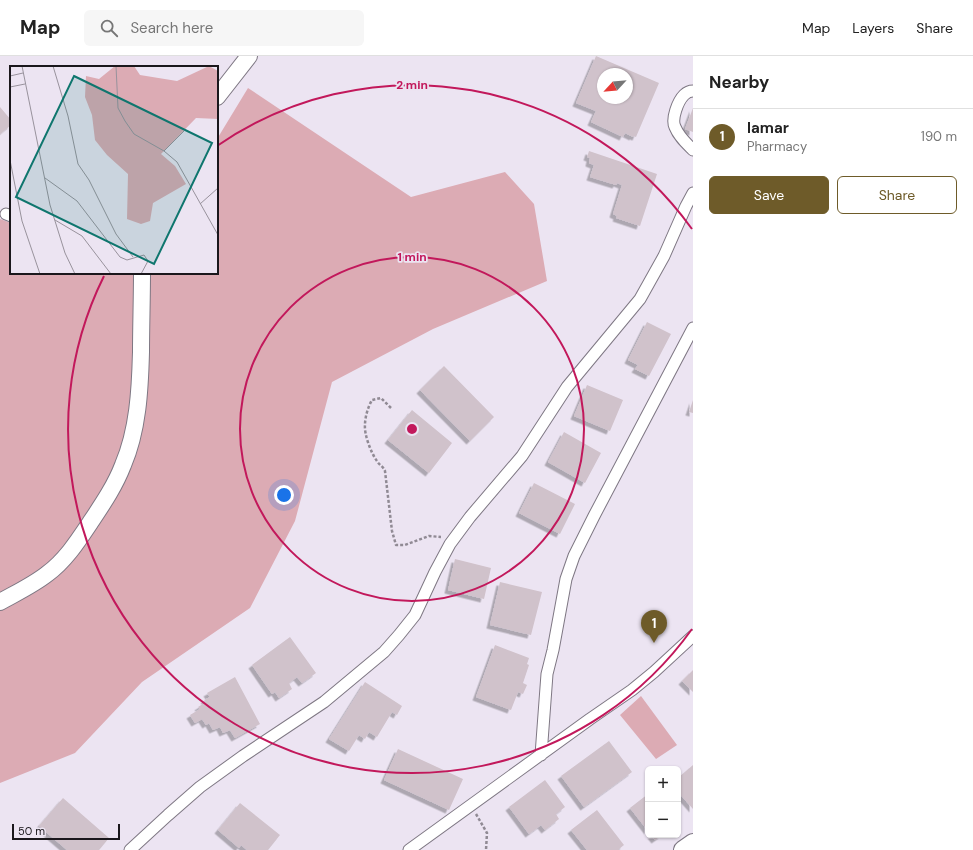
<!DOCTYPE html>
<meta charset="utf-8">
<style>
body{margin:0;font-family:"DM Sans",sans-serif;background:#f6f6f6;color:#222}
.controls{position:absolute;right:12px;bottom:12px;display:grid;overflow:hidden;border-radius:6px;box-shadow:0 1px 3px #0004}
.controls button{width:36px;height:36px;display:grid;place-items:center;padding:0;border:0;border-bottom:1px solid #e0e0e0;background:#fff;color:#222;font:20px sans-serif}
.compass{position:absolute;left:597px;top:12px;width:36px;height:36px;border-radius:50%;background:#fff;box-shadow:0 1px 3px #0004;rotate:244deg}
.scale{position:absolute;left:12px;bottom:10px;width:108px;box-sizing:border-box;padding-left:4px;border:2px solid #1a171c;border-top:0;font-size:11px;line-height:14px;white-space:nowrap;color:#1a171c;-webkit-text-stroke:3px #ece4f2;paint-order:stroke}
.you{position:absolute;left:284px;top:439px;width:14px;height:14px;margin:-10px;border:3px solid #fff;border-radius:50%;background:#1a73e8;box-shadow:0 0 0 6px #1a73e833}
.badge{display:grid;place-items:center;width:26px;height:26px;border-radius:50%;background:#6e5b29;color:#fff;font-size:13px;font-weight:700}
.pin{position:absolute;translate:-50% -33px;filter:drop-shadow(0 1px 2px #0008)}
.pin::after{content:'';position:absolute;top:21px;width:14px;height:12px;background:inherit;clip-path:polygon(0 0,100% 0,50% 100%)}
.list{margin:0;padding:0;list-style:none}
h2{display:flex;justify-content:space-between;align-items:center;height:52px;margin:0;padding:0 16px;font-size:17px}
h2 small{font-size:13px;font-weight:400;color:#767676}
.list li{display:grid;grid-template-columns:26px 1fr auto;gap:12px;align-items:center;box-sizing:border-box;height:56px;padding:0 16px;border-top:1px solid #e0e0e0}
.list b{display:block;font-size:15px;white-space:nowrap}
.list p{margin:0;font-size:13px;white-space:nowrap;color:#767676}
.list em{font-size:13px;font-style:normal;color:#767676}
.actions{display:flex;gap:8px;padding:12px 16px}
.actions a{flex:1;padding:9px 0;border:1px solid #6e5b29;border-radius:6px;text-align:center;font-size:14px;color:#6e5b29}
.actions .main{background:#6e5b29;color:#fff}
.icon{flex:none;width:22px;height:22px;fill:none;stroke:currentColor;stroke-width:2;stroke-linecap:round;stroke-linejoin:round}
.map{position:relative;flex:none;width:693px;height:794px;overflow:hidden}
header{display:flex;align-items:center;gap:24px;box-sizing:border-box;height:56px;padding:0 20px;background:#fff;border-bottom:1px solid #e0e0e0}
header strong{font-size:19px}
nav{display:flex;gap:22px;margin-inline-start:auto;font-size:14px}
.search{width:280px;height:36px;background:#f6f6f6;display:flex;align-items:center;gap:10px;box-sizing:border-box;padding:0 14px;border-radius:6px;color:#767676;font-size:15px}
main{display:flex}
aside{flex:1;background:#fff}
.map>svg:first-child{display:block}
</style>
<header>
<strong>Map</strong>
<div class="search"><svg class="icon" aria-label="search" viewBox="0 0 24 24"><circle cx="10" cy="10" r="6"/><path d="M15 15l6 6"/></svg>Search here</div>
<nav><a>Map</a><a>Layers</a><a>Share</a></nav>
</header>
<main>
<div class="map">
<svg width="693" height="794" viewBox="0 0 693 794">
<defs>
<filter id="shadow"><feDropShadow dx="-3.5" dy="3.5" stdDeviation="0" flood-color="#0004"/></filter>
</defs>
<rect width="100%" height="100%" fill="#ece4f2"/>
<path fill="#dcabb4" d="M248,32L411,141L505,116L534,148L547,225L433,273L332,326L295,465L250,552L142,626L75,697L0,727V163L11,167V217H217V83Z
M641,640L677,689L656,703L620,659Z"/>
<path fill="#d0c2cb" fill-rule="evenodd" filter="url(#shadow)" d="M596,0L659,27L636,81L633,80V81L625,77L623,81L591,66L596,55L576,47ZM603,18H627V42H603Z
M0,51L11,64V69L0,78Z
M693,52V76L685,73Z
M589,95L657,118L640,170L616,162L617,160L613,158L622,129L617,127L616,129L590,121L594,109L589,107L590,102L587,101Z
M647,266L671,278L649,320L635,313L638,309L628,304Z
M444,310L494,361L470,385L420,334Z
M587,329L623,344L610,375L574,360Z
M693,344V357L689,356Z
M412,354L452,387L429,417L388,384Z
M564,376L601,397L585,427L548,406Z
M534,427L575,448L560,478L519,457Z
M455,503L491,512L484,543L448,534Z
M500,526L542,536L531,579L490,569Z
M290,581L316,617L302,627L297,621L289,627L292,633L279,642L275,636L272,638L252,609Z
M495,589L529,602L527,608L529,609L523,627L527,629L523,638L518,636L511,654L476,641Z
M693,614V636L682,625Z
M235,621L260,668L235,682L230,674L223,677L220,671L213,674L209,667L206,669L202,663L195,667L190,659L200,653L198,651L206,646L204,644L210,641L207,637Z
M365,626L402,650L397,659L392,656L377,681L369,676L365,683L359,679L349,695L329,683Z
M609,685L632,716L584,751L561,720Z
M398,693L463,723L449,754L384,724Z
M693,709V753L678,736V722Z
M545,724L565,751L556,758L559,763L545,774L541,769L529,778L509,751Z
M648,738V775L630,752Z
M63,742L109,782L99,794H67L39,770Z
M240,747L280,779L268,794H247L241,789L239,792L218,774Z
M597,754L624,789L619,793V794H587L571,774Z
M651,779H662L655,784Z"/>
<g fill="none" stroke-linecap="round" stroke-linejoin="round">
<g stroke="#7e7783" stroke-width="13">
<path id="street" d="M693,35C690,35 687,36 684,39C678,45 671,63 675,71C679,81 686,87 693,94
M6,158L11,160
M541,699L547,618L553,594L566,523L574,500L594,460L693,272
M130,794L168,759L200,731L243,700L324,646L384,596L399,579L415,559L435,516L450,488L470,461L522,400L567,331L640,243L664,200L686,150L693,137
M409,794L590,663L632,634L654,616L693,580"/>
</g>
<g stroke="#7e7783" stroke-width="18">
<path id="secondary" d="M217,41L249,0
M0,546C16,537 33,529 47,518C65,505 78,485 90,467C102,449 115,430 123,409C138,374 140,334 141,296C141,270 142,243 142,217"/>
</g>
<g stroke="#7e7783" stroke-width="20">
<path id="primary" d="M683,794L693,787"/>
</g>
<path stroke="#908a94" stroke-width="2.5" stroke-dasharray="3 2" stroke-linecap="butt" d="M391,352L381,342L372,344C368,351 365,361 365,369C364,378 371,397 377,405C379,409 383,410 385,415L392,475L396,489H405L429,480L441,481
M476,758L487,777L486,794"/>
<use href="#street" stroke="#fff" stroke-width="11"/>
<use href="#secondary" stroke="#fff" stroke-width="16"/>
<use href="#primary" stroke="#fff" stroke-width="18"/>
</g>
<g fill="none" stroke="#c2185b" stroke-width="2">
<circle cx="412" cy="373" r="172"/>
<path d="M692 573A344 344 0 0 1 104 220M217 90A344 344 0 0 1 692 173"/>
</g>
<g transform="translate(10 10)">
<rect width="208" height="208" fill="#ece4f2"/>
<path d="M105,0H124L130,9L167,15L199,0L208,5V53L186,52L151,88L165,100L176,118L143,137L140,155L131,158L117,153L118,108L97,89L85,74L82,49L75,31L76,10L89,13Z" fill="#dcabb4"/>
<path fill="none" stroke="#98929c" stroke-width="1" d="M12,0L40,139L55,187L65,208M43,0L58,50L68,98L79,114L106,168L123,191M106,0L108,42L115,55L124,68L154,85L167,96L208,169M0,10L13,7M0,21L15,18M154,85L174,65M0,94L12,155L30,208M35,112L67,135L110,191L117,194L134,189L138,195L131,208M190,138L208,122M45,154L72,170L101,208"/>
<path fill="#0f766e" fill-opacity="0.15" stroke="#0f766e" stroke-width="2" d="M64,10L202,77L144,198L6,131Z"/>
<rect width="208" height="208" fill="none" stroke="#1a171c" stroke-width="2"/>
</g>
<circle cx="412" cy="373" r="6" fill="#c2185b" stroke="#ece4f2" stroke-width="2"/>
<g font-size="12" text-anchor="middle" font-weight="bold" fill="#c2185b" stroke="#ece4f2" stroke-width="3.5" stroke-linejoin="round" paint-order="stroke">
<text x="412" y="33">2 min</text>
<text x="412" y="205">1 min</text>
</g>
</svg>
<div class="controls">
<button>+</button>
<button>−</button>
</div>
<svg class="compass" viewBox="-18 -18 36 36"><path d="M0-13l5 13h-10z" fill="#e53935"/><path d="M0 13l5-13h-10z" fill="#767676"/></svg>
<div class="scale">50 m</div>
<div class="you"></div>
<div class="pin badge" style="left:654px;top:587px">1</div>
</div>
<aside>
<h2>Nearby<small></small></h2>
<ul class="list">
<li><span class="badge">1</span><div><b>lamar</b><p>Pharmacy</p></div><em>190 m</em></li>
</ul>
<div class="actions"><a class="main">Save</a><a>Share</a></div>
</aside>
</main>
